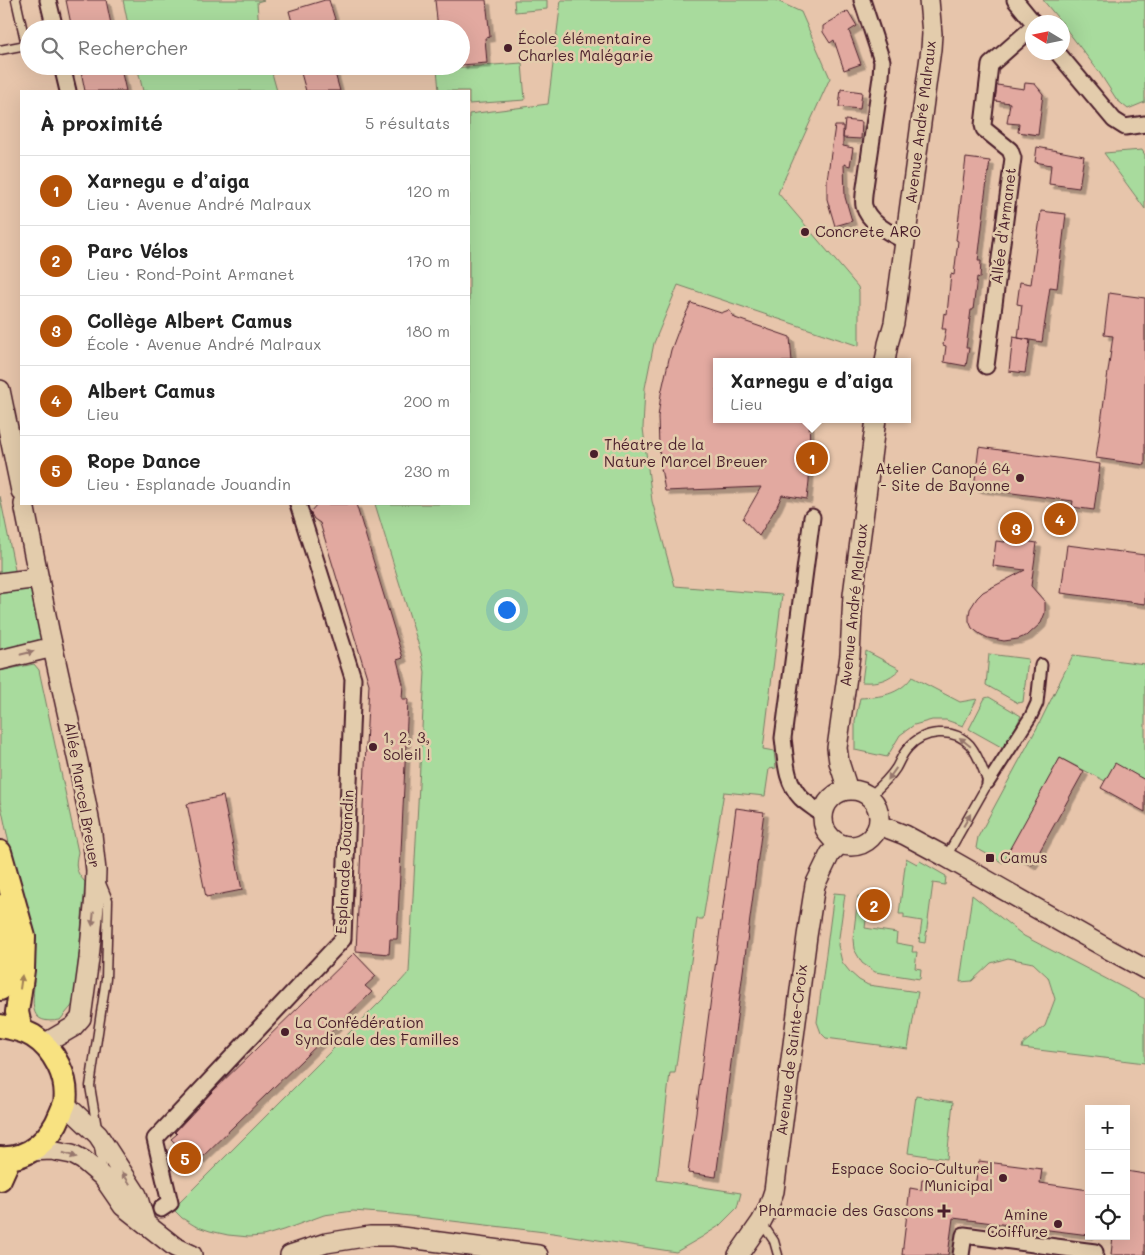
<!DOCTYPE html>
<html lang="fr">
<meta charset="utf-8">
<style>
body{margin:0;font-family:Mali,sans-serif;background:#f6f6f6;color:#222}
.controls{position:absolute;right:15px;bottom:15px;display:grid;overflow:hidden;border-radius:0px;box-shadow:0 5px 20px #0002}
.controls button{width:45px;height:45px;display:grid;place-items:center;padding:0;border:0;border-bottom:1px solid #e0e0e0;background:#fff;color:#222;font:25px sans-serif}
.compass{position:absolute;left:1025px;top:15px;width:45px;height:45px;border-radius:50%;background:#fff;box-shadow:0 5px 20px #0002;rotate:280deg}
.you{position:absolute;left:506px;top:609px;width:18px;height:18px;margin:-12px;border:4px solid #fff;border-radius:50%;background:#1a73e8;box-shadow:0 0 0 8px #1a73e833}
.badge{display:grid;place-items:center;width:32px;height:32px;border-radius:50%;background:#b45309;color:#fff;font-size:16px;font-weight:700}
.pin{position:absolute;translate:-50% -50%;border:2px solid #fff;box-shadow:0 1px 5px #0006}
.popup{position:absolute;left:713px;top:358px;width:198px;height:65px;box-sizing:border-box;display:grid;place-content:center;border-radius:0px;background:#fff;filter:drop-shadow(0 1px 4px #0005);font-size:16px;white-space:nowrap;color:#767676}
.popup b{font-size:19px;color:#222}
.popup::after{content:'';position:absolute;left:50%;top:100%;margin-left:-10px;border:10px solid transparent;border-top-color:#fff}
.list{margin:0;padding:0;list-style:none}
h2{display:flex;justify-content:space-between;align-items:center;height:65px;margin:0;padding:0 20px;font-size:21px}
h2 small{font-size:16px;font-weight:400;color:#767676}
.list li{display:grid;grid-template-columns:32px 1fr auto;gap:15px;align-items:center;box-sizing:border-box;height:70px;padding:0 20px;border-top:1px solid #e0e0e0}
.list b{display:block;font-size:19px;white-space:nowrap}
.list p{margin:0;font-size:16px;white-space:nowrap;color:#767676}
.list em{font-size:16px;font-style:normal;color:#767676}
.icon{flex:none;width:28px;height:28px;fill:none;stroke:currentColor;stroke-width:2;stroke-linecap:round;stroke-linejoin:round}
.map{position:relative;flex:none;width:1145px;height:1255px;overflow:hidden}
.search{position:absolute;background:#fff;box-shadow:0 5px 20px #0002;left:20px;top:20px;width:450px;height:55px;display:flex;align-items:center;gap:12px;box-sizing:border-box;padding:0 18px;border-radius:28px;color:#767676;font-size:19px}
.panel{position:absolute;background:#fff;box-shadow:0 5px 20px #0002;left:20px;top:90px;width:450px;height:415px;border-radius:0px}
.map>svg:first-child{display:block}
</style>
<div class="map">
<svg width="1145" height="1255" viewBox="0 0 1145 1255">
<defs>
<filter id="shadow"><feDropShadow dx="4.5" dy="4.5" stdDeviation="0" flood-color="#0004"/></filter>
</defs>
<rect width="100%" height="100%" fill="#e7c5ab"/>
<filter id="ink" filterUnits="userSpaceOnUse"><feTurbulence type="fractalNoise" baseFrequency=".02" numOctaves="2"/><feDisplacementMap in="SourceGraphic" scale="10" xChannelSelector="R" yChannelSelector="G"/><feConvolveMatrix kernelMatrix="1 2 1 2 8 2 1 2 1" color-interpolation-filters="sRGB"/></filter>
<g filter="url(#ink)">
<path fill="#a8db9d" stroke="#797d64" d="M123,0H264L257,2L259,29H129Z
M514,0H547V9L515,12Z
M561,0H775L801,12L830,78L778,193L858,287L859,292V346L678,285L654,343L645,388L643,428L652,501L675,586L782,595L763,749L774,751L776,768L769,769L765,796L724,792L703,919H697L675,1073H670L657,1180L741,1193L737,1208L719,1226L702,1237L676,1252L553,1233L393,1214L353,1211L324,1215L283,1230L263,1236L249,1237L228,1235L210,1231L195,1226L182,1218L173,1209L400,982L409,972L425,672L421,653L375,504H469V114L548,104Z
M1043,0H1145V102L1128,109L1117,100L1099,72L1063,25L1062,22H1061Z
M522,63L525,100L469,104V91H439L437,69Z
M137,66H270L277,91H143Z
M1142,150L1145,155V209L1104,153Z
M0,496L15,570L11,573L0,576Z
M30,588L33,591L42,642L0,655V591Z
M866,651L900,669C888,680 879,683 862,682Z
M989,654L1028,659L1023,702L1018,703L986,685Z
M1073,655L1145,664V780L1115,764L1105,781L1060,758L1003,863L976,848L978,837L1039,724Z
M34,664L39,670L78,852C75,866 75,871 85,882L75,1002L60,1020C29,1025 33,1007 34,984L29,983L30,942L0,801V671Z
M912,677L960,702L977,699L963,726L946,720H932L914,725L900,735L887,757L855,750V721L860,698C880,697 899,695 912,677Z
M989,697L1021,716L1006,748H1003L969,729L985,698Z
M906,858L917,864L920,861L946,876L945,885L933,883L925,943L919,942L922,921L904,918V914H899Z
M834,893L845,894L838,945L842,962L850,972L859,980L868,985L918,992L908,1049L826,1038L821,1033L817,1022Z
M972,895L1024,936L1145,999V1063L1022,1048L1023,1044L1045,1026L1055,999L1048,977L1033,963L1008,958L991,963L972,981L960,982Z
M858,896L869,898L865,928L897,933L896,943L913,946L912,952H917L915,968L921,969L920,979L875,972L862,963L854,949L853,939Z
M916,1096L953,1102L947,1159L908,1153Z"/>
<path fill="#e2a9a0" stroke="#4a1f2b" filter="url(#shadow)" d="M66,0H106L112,29H72Z
M325,0H329L338,29H294L289,11Z
M435,0H486L490,37L485,38L487,63L461,65V29H438Z
M848,11L857,26L849,31L861,64L844,70L834,40L830,43L823,32V26Z
M80,66H115L116,70L121,69L126,91H85Z
M299,66H333L340,91H306Z
M1025,83L1035,84L1043,94L1038,135L1018,132L1019,124L1007,123L1010,103L995,101L997,85L1024,89Z
M841,89L862,92L860,109L839,107Z
M845,120L862,122L861,139L843,138Z
M835,126H843V146L853,148L850,166L844,164L845,197L852,221L835,226L827,199V180Z
M1037,147L1084,156L1079,188L1049,184L1051,165L1035,162Z
M966,158L990,161L984,202H985L978,261H981L980,278L977,277L973,310H971L966,348H969L966,366L944,362L946,346L943,345L946,329H942L944,313L947,314L951,274L954,275L958,241L956,240Z
M1041,211L1066,214L1057,288L1050,287L1042,342L1018,338L1022,305L1017,304L1020,282L1031,284Z
M1109,293L1145,298V465L1096,458L1113,336L1104,335Z
M691,303L721,313L729,310L735,318L790,337L792,362H717V419H809L810,448L809,481L807,499L782,495L777,506L759,536L743,519L761,487L665,491L661,468L659,446L658,417L661,394L671,350L680,326Z
M1013,337L1030,340L1025,373L1009,371Z
M979,447L1100,464L1094,510L1072,507L1073,501L974,488Z
M317,504H356L403,658L397,660L403,684L402,699H408L397,939H390L389,954L356,951L369,684L320,523L314,519L310,512Z
M1006,538L1037,543L1031,586L1045,602V613L1041,623L1028,635L1018,639L1004,641L988,638L980,634L972,628L969,621V616L970,609L977,598L983,592L1025,570L993,566L996,541L1005,542Z
M1067,545L1145,555V604L1061,593Z
M1060,758L1084,771L1032,865L1008,852Z
M1115,763L1145,780V812L1101,788Z
M223,796L242,890L206,897L187,804Z
M736,808L764,812L716,1177L688,1173Z
M354,953L376,976L365,986L372,992L200,1159L197,1156L190,1164L179,1152L182,1150L171,1139L177,1134L175,1132L211,1093Z
M979,1161L1042,1169L1040,1183L1089,1190V1235L953,1218L948,1255H902L910,1188L921,1190L922,1179L975,1186Z
M1126,1171L1145,1174V1255H1111L1113,1236H1126Z"/>
<g fill="none" stroke-linecap="round" stroke-linejoin="round">
<g stroke="#4a1f2b" stroke-width="11">
<path id="service" d="M0,50L26,45L16,0
M870,796C880,787 889,779 896,768C900,761 902,754 908,748C923,730 954,727 970,745C979,756 983,770 988,783L946,857
M97,1128L90,1086L106,979L108,900L101,883
M99,1147L103,1173
M761,1222L774,1241L778,1255"/>
</g>
<g stroke="#4a1f2b" stroke-width="15">
<path id="pedestrian" d="M988,783L1031,716L1037,703L1041,665"/>
</g>
<g stroke="#4a1f2b" stroke-width="19">
<path id="minor" d="M48,0L55,29
M862,0L882,61L881,77L864,194C864,197 863,202 864,206C869,224 891,233 906,242
M1015,0L1033,22
M1057,52L1114,120L1125,127L1145,124
M62,66L68,91
M986,366L1013,158L1010,150L984,129L983,125L990,65L1032,28
M812,517L783,738C786,760 785,781 801,798C807,804 816,809 823,815
M161,1209L170,1203L155,1139L343,939L353,678L298,504
M961,1255L964,1235L1095,1252V1255"/>
</g>
<g stroke="#4a1f2b" stroke-width="22">
<path id="tertiary" d="M885,362L888,344L894,323L931,49L932,34L929,0
M0,390L21,491
M24,504L49,630L79,766L92,834L96,871L95,896L89,959L81,1018L73,1027L44,1044
M0,583L39,578
M0,660L53,647
M823 818a28 28 0 1 1 56 0a28 28 0 1 1-56 0Z
M848,790L839,762L837,748L850,655L853,595L876,419
M879,825L905,835L946,857L1108,949L1145,969
M64,1103L98,1135L137,1195L145,1222
M31,1151L51,1150L72,1154L83,1160L103,1177L123,1206L175,1247L192,1255
M290,1255L326,1243L370,1236H394L538,1255
M738,1255L761,1222L768,1209L774,1191L807,936L815,885L830,854L840,844"/>
</g>
<g stroke="#4a1f2b" stroke-width="26">
<path id="primary" d="M0,852L24,937L23,970L17,1012L21,1030
M0,989L7,968L8,941L5,905
M0,1026C11,1028 23,1030 33,1036C54,1049 69,1078 65,1103C64,1106 62,1110 61,1113C51,1139 29,1160 0,1158
M0,1179L9,1159"/>
</g>
<use href="#service" stroke="#e3ccac" stroke-width="8"/>
<use href="#pedestrian" stroke="#e3ccac" stroke-width="11"/>
<use href="#minor" stroke="#e3ccac" stroke-width="15"/>
<use href="#tertiary" stroke="#e3ccac" stroke-width="19"/>
<use href="#primary" stroke="#f8e281" stroke-width="22"/>
</g>
<defs><path id="oneway-solid" d="M-6-.8H1V-3.2L6.5 0L1 3.2V.8H-6Z" transform="scale(1.25)"/></defs>
<g fill="#96766c">
<use href="#oneway-solid" transform="translate(27 653) rotate(-14)"/>
<use href="#oneway-solid" transform="translate(965 742) rotate(-141)"/>
<use href="#oneway-solid" transform="translate(892 774) rotate(125)"/>
<use href="#oneway-solid" transform="translate(967 820) rotate(-60)"/>
<use href="#oneway-solid" transform="translate(93 919) rotate(96)"/>
<use href="#oneway-solid" transform="translate(70 1155) rotate(18)"/>
<use href="#oneway-solid" transform="translate(126 1178) rotate(-123)"/>
</g>
<use fill="#a18056" href="#oneway-solid" transform="translate(21 982) rotate(-82)"/>
</g>
<g fill="#4a1f2b" stroke="#e3ccac" stroke-width="2">
<circle cx="508" cy="48" r="5"/>
<circle cx="805" cy="232" r="5"/>
<circle cx="594" cy="454" r="5"/>
<circle cx="1020" cy="478" r="5"/>
<circle cx="373" cy="747" r="5"/>
<rect x="985" y="853" width="10" height="10" rx="2.5"/>
<circle cx="285" cy="1032" r="5"/>
<circle cx="1003" cy="1178" r="5"/>
<path d="M941.5 1203.5h5v5h5v5h-5v5h-5v-5h-5v-5h5z"/>
<circle cx="1058" cy="1224" r="5"/>
</g>
<g text-anchor="middle" stroke-width="5" stroke-linejoin="round" paint-order="stroke">
<g font-size="15" fill="#4a1f2b" stroke="#e3ccac" text-anchor="start">
<text x="518" y="44">École élémentaire<tspan x="518" dy="17">Charles Malégarie</tspan></text>
<text x="815" y="237">Concrete ARO</text>
<text x="604" y="450">Théatre de la<tspan x="604" dy="17">Nature Marcel Breuer</tspan></text>
<text x="1010" y="474" text-anchor="end">Atelier Canopé 64<tspan x="1010" dy="17">- Site de Bayonne</tspan></text>
<text x="383" y="743">1, 2, 3,<tspan x="383" dy="17">Soleil !</tspan></text>
<text x="1000" y="863">Camus</text>
<text x="295" y="1028">La Confédération<tspan x="295" dy="17">Syndicale des Familles</tspan></text>
<text x="993" y="1174" text-anchor="end">Espace Socio-Culturel<tspan x="993" dy="17">Municipal</tspan></text>
<text x="934" y="1216" text-anchor="end">Pharmacie des Gascons</text>
<text x="1048" y="1220" text-anchor="end">Amine<tspan x="1048" dy="17">Coiffure</tspan></text>
</g>
<g font-size="15" fill="#4a1f2b" stroke="#e3ccac">
<text transform="translate(921 122) rotate(-83)" y="5">Avenue André Malraux</text>
<text transform="translate(1004 226) rotate(-83)" y="5">Allée d'Armanet</text>
<text transform="translate(854 605) rotate(-84)" y="5">Avenue André Malraux</text>
<text transform="translate(82 795) rotate(80)" y="5">Allée Marcel Breuer</text>
<text transform="translate(345 862) rotate(-87)" y="5">Esplanade Jouandin</text>
<text transform="translate(792 1050) rotate(-83)" y="5">Avenue de Sainte-Croix</text>
</g>
</g>
</svg>
<div class="controls">
<button>+</button>
<button>−</button>
<button><svg class="icon" aria-label="locate" viewBox="0 0 24 24"><circle cx="12" cy="12" r="6"/><path d="M12 2v4M12 18v4M2 12h4M18 12h4"/></svg></button>
</div>
<svg class="compass" viewBox="-18 -18 36 36"><path d="M0-13l5 13h-10z" fill="#e53935"/><path d="M0 13l5-13h-10z" fill="#767676"/></svg>
<div class="you"></div>
<div class="pin badge" style="left:812px;top:458px">1</div>
<div class="popup"><b>Xarnegu e d’aiga</b>Lieu</div>
<div class="pin badge" style="left:874px;top:905px">2</div>
<div class="pin badge" style="left:1016px;top:528px">3</div>
<div class="pin badge" style="left:1060px;top:519px">4</div>
<div class="pin badge" style="left:185px;top:1158px">5</div>
<div class="search"><svg class="icon" aria-label="search" viewBox="0 0 24 24"><circle cx="10" cy="10" r="6"/><path d="M15 15l6 6"/></svg>Rechercher</div>
<section class="panel">
<h2>À proximité<small>5 résultats</small></h2>
<ul class="list">
<li><span class="badge">1</span><div><b>Xarnegu e d’aiga</b><p>Lieu · Avenue André Malraux</p></div><em>120 m</em></li>
<li><span class="badge">2</span><div><b>Parc Vélos</b><p>Lieu · Rond-Point Armanet</p></div><em>170 m</em></li>
<li><span class="badge">3</span><div><b>Collège Albert Camus</b><p>École · Avenue André Malraux</p></div><em>180 m</em></li>
<li><span class="badge">4</span><div><b>Albert Camus</b><p>Lieu</p></div><em>200 m</em></li>
<li><span class="badge">5</span><div><b>Rope Dance</b><p>Lieu · Esplanade Jouandin</p></div><em>230 m</em></li>
</ul>
</section>
</div>
